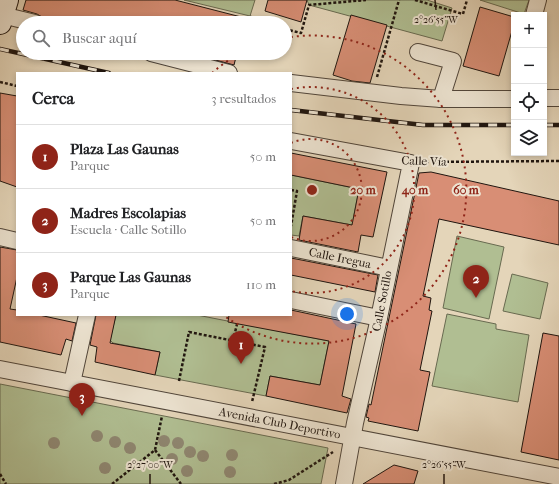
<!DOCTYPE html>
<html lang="es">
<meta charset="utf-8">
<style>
body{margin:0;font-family:"IM FELL French Canon",serif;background:#f2f2f2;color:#202124}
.controls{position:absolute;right:12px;top:12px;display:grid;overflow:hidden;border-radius:0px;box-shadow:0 2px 6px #0003}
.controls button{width:36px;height:36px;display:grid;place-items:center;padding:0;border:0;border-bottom:1px solid #e0e0e0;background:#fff;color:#202124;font:20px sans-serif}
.you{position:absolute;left:347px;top:314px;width:14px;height:14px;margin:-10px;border:3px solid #fff;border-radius:50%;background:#1a73e8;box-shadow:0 0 0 6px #1a73e833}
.badge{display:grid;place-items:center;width:26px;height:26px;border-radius:50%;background:#8f2418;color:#fff;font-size:13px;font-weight:700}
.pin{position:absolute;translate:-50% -33px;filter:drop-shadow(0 1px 2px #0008)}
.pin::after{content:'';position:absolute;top:21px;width:14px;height:12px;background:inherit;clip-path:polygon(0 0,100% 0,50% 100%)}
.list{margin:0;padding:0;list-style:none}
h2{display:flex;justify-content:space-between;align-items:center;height:52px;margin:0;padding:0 16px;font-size:17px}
h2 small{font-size:13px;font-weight:400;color:#757577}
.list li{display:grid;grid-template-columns:26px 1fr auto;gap:12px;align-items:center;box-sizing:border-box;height:64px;padding:0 16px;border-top:1px solid #e0e0e0}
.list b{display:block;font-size:15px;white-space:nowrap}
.list p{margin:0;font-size:13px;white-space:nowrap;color:#757577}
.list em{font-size:13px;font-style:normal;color:#757577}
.icon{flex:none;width:22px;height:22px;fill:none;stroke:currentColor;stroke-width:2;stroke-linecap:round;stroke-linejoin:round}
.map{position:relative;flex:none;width:559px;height:484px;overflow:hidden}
.search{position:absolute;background:#fff;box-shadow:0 2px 6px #0003;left:16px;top:16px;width:276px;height:44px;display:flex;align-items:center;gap:10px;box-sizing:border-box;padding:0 14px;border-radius:22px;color:#757577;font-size:15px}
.panel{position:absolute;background:#fff;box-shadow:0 2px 6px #0003;left:16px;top:72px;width:276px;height:244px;border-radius:0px}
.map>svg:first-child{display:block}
</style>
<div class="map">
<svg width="559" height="484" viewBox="0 0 559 484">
<rect width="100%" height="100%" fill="#e4d5b9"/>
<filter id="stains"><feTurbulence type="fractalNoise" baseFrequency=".005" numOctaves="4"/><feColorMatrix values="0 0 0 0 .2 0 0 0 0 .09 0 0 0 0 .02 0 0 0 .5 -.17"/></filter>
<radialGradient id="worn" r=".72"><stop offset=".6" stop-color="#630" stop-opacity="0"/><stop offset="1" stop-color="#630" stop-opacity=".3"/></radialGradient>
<path fill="#b0be92" stroke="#686a50" d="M184,0H255L250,16Z
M307,0H427L452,8L442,41L309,5Z
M480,0H529L524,14Z
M291,175L359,189L352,225L303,216L299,236L291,235Z
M457,236L504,247L489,319L443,308Z
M512,274L548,283L540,319L503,311Z
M447,314L496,324V329L529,335L518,402L432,386Z
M116,315H197L329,341L320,385L270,376L266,396L155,375L160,352L113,343L110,340Z
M0,384L328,448L321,484H0Z"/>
<path fill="#d88e75" stroke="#1f150f" d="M26,0H175L245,18V23H63L42,17L37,14L23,10Z
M268,0H307L301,22L265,11Z
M480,7L514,17V24L499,76L463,66Z
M351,15L387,25L370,83L352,81L333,75Z
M189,53H237L234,65Z
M0,93L17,96V187L0,181Z
M291,153L387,172L373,237L361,235L358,252L299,240L303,216L352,225L359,189L291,175Z
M431,172L559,201V245L439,219L423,296L431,298L429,310L432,311L420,370L430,372L418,431L368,421L369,418L366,417L369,404L371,405L419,173Z
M0,247L17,250V277L10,309L17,310V315H39L76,323L72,341L66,339L61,355L0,342Z
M291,258L378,275L375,292L291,275Z
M291,310L356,324L342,396L351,399L347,413L266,396L270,376L320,385L329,341L228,322L229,315H291Z
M96,315H116L110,343L160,352L155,375L95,362L97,347L90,345Z
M543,333L559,336V460L521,452Z
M394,465L418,471L414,484H363Z"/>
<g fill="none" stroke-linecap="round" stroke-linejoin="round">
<g stroke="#50453a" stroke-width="18">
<g id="street">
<path d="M2,15L35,23"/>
<path d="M534,15L538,0"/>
<path d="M418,52L453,61L441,99"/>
<path d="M151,53L229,73"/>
<path d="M291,83L401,96L441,99H514"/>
<path d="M544,98H559"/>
<path d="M291,141L411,163L379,318L355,423L344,484"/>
<path d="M0,237L17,241"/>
<path id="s1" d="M291,248L389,268"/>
<path d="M291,300L379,318"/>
<path id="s2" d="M0,369L559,477"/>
<path d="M72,383L87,315"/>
</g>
</g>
<g stroke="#1f150f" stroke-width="24">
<path id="secondary" d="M0,23L7,0"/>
</g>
<path stroke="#1f150f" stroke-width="2.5" stroke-dasharray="3 2" stroke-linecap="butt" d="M415,0L463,14L467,0
M250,16L251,18L265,23
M285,29L301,33L309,5L366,0
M377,77L399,0
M0,82L17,86
M426,162L559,161
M291,190L297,191L291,226
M233,341L237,324
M179,381L189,332L265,347L252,402
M155,450L181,484
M0,474L6,484
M112,484L155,450L162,416
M274,484L289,480L333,452"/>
<use href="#street" stroke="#ede4d2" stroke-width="16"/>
<use href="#secondary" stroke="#ede4d2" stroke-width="22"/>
<g stroke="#1f150f" stroke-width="4.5">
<path id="rail" d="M0,49L109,73
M291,110L423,125H514
M544,125H559"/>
</g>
<use href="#rail" stroke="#ede4d2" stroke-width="3" stroke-dasharray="9" stroke-linecap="butt"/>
</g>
<g fill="#8f8771">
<circle cx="97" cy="436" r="6"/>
<circle cx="164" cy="441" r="6"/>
<circle cx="115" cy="442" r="6"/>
<circle cx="54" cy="443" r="6"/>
<circle cx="178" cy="443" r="6"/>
<circle cx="130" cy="448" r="6"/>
<circle cx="190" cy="452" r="6"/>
<circle cx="232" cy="455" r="6"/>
<circle cx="203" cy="456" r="6"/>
<circle cx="172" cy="459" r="6"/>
<circle cx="105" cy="468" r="6"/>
<circle cx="187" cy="471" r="6"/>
<circle cx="230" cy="472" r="6"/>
</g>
<path fill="none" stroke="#1f150f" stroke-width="1.5" d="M435,0L436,10M150,474V484M444,474V484"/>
<g fill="none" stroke="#8f2418" stroke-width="2" stroke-dasharray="2 4">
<path d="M291 143A51 51 0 1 1 291 237"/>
<path d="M291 89A103 103 0 1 1 291 291"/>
<path d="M212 73A154 154 0 0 1 241 53M285 38A154 154 0 1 1 223 315"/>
</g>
<g text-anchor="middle" stroke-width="4" stroke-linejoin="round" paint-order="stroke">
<g font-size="12" fill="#1f150f" stroke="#ede4d2">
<text transform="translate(424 161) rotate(2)" y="4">Calle Vía</text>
<text dy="4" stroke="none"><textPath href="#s1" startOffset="50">Calle Iregua</textPath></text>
<text transform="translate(382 301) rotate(-79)" y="4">Calle Sotillo</text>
<text dy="4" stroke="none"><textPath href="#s2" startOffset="285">Avenida Club Deportivo</textPath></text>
</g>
</g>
<g font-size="10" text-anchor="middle" fill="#1f150f" stroke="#ede4d2" stroke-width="4" stroke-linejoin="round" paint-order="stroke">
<text x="436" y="23">2°26'55"W</text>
<text x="150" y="468">2°27'00"W</text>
<text x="444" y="468">2°26'55"W</text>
</g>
<circle cx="312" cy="190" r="6" fill="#8f2418" stroke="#ede4d2" stroke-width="2"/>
<g font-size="12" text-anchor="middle" font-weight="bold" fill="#8f2418" stroke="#ede4d2" stroke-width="4" stroke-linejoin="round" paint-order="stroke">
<text x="363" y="194">20 m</text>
<text x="415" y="194">40 m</text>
<text x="466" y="194">60 m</text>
</g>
<rect width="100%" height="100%" filter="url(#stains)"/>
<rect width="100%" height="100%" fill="url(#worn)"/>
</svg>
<div class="controls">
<button>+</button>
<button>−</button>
<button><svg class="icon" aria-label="locate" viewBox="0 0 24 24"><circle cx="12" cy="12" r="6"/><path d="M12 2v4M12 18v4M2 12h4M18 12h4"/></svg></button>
<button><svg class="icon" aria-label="layers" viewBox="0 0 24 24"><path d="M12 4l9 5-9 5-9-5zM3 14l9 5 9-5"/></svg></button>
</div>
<div class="you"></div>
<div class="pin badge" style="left:241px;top:364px">1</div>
<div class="pin badge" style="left:476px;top:298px">2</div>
<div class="pin badge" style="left:82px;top:416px">3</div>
<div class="search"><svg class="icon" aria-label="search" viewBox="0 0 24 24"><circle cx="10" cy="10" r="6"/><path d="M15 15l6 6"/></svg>Buscar aquí</div>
<section class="panel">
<h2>Cerca<small>3 resultados</small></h2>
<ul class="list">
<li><span class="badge">1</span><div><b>Plaza Las Gaunas</b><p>Parque</p></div><em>50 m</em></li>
<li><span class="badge">2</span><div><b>Madres Escolapias</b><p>Escuela · Calle Sotillo</p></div><em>50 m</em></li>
<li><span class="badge">3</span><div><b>Parque Las Gaunas</b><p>Parque</p></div><em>110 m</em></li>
</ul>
</section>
</div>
